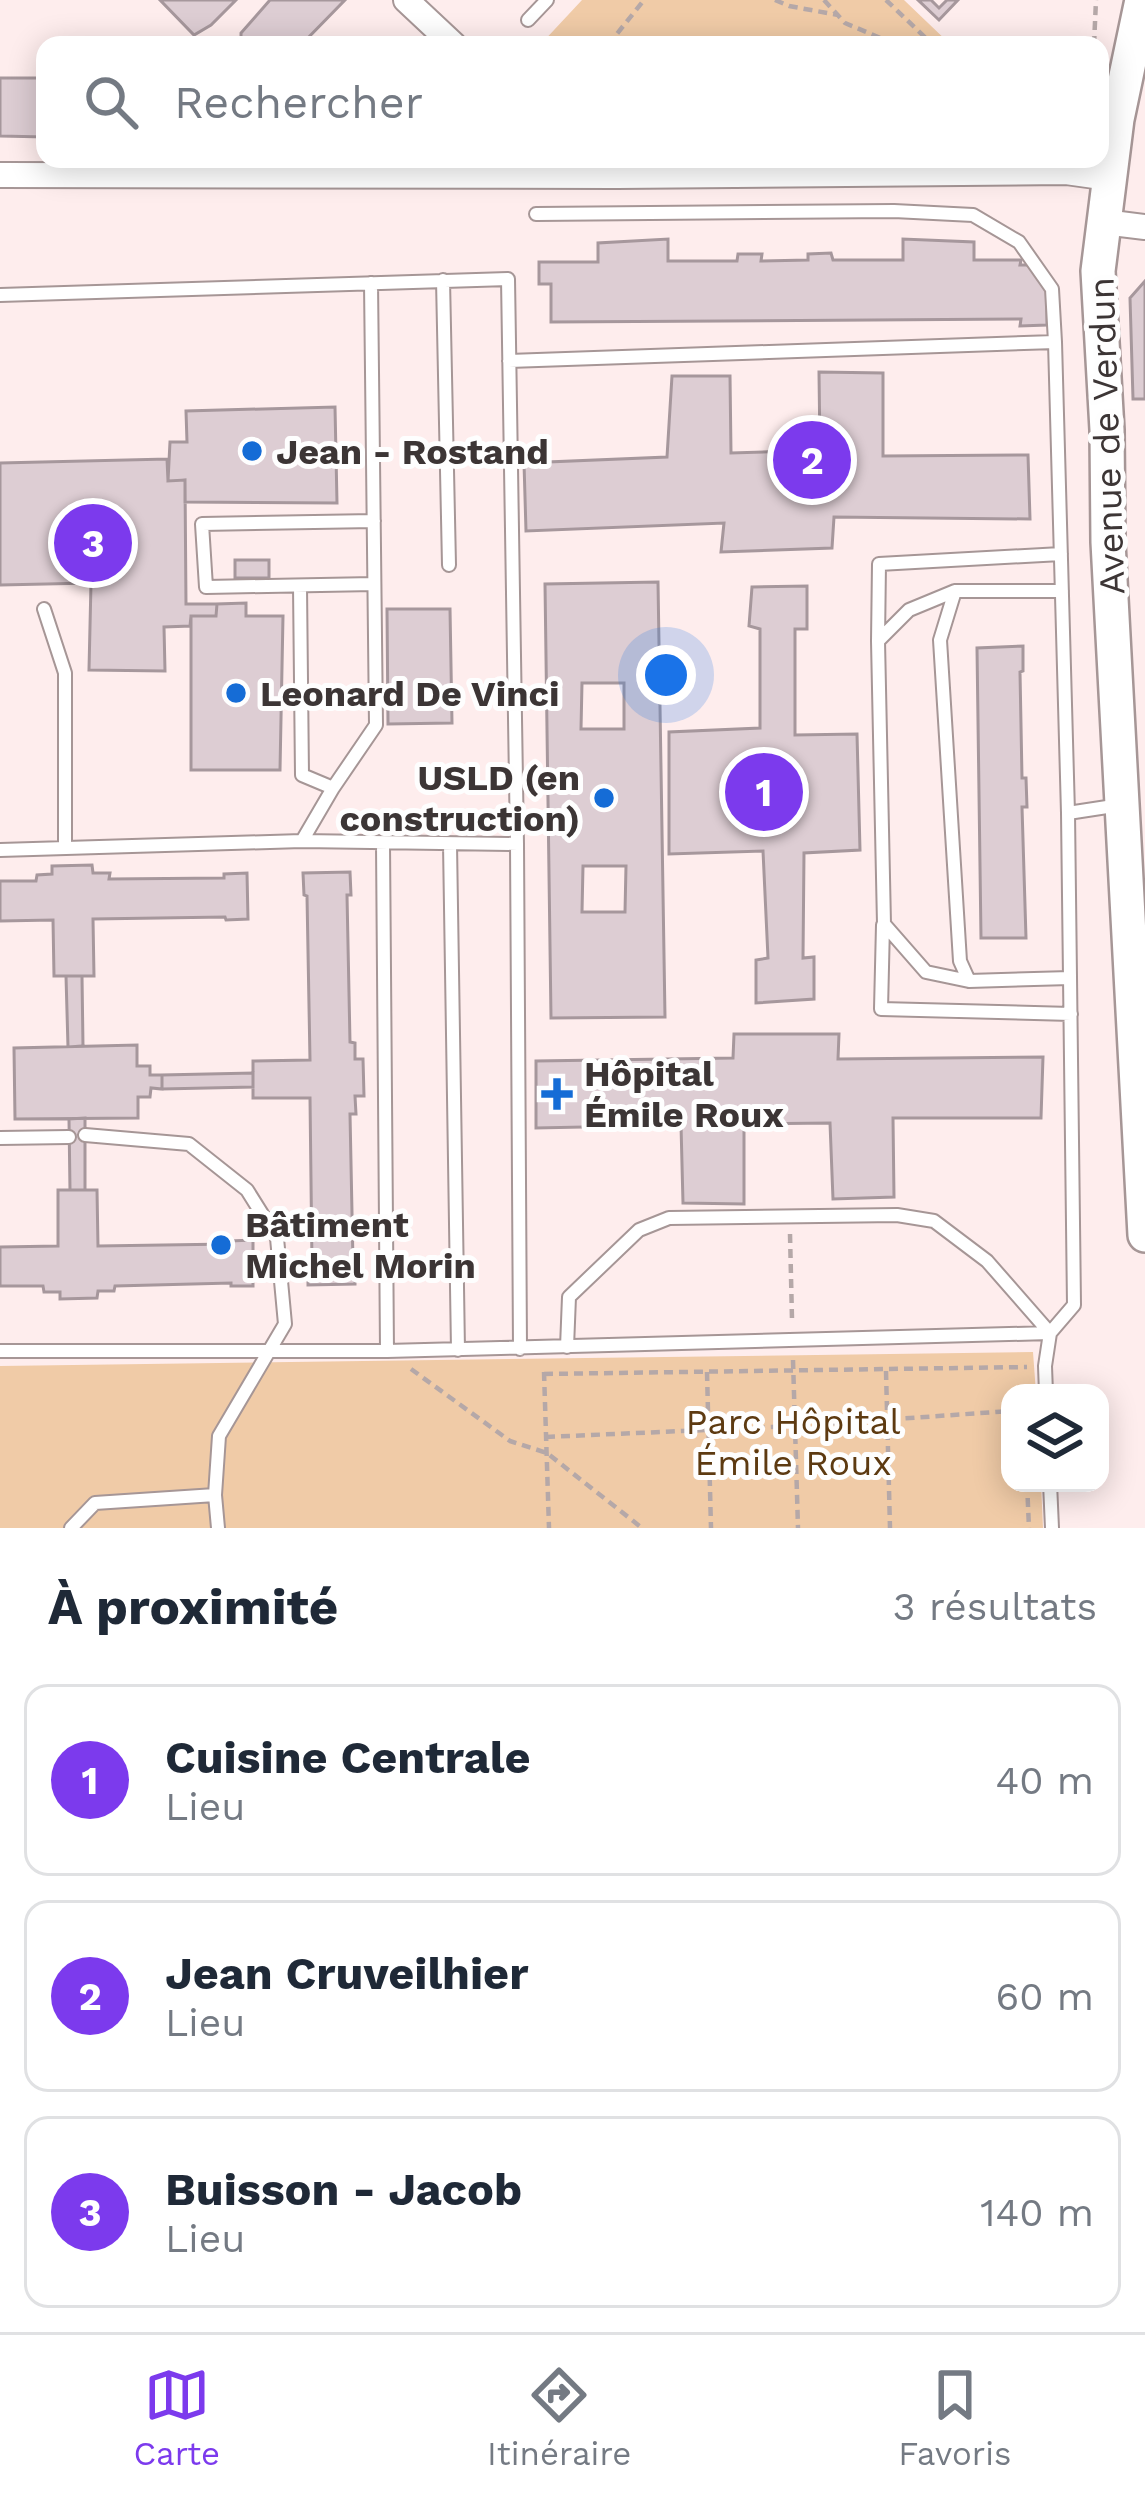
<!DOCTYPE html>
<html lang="fr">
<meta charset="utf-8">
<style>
body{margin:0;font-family:"Work Sans",sans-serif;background:#f2f2f3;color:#1f2937}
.controls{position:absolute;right:36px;bottom:36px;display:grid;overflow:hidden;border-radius:24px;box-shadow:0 6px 30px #0003}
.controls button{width:108px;height:108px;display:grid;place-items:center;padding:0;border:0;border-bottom:3px solid #e0e1e3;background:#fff;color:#1f2937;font:60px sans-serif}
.you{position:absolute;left:666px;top:675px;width:42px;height:42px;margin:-30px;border:9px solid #fff;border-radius:50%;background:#1a73e8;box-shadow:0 0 0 18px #1a73e833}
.badge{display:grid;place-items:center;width:78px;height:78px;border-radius:50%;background:#7c3aed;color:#fff;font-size:39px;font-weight:700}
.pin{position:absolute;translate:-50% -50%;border:6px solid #fff;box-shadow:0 3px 12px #0006}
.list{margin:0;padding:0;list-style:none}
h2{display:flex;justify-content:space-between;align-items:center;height:156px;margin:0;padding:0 48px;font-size:51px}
h2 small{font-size:39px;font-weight:400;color:#747a83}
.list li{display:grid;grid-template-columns:78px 1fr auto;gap:36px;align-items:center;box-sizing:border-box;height:192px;margin:0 24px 24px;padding:0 24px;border:3px solid #e0e1e3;border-radius:24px}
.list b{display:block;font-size:45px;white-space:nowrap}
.list p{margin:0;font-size:39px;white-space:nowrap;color:#747a83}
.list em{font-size:39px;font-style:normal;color:#747a83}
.icon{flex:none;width:66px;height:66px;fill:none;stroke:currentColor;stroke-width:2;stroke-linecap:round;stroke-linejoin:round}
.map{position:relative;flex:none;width:1145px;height:1528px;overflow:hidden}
.search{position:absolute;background:#fff;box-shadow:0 6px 30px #0003;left:36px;right:36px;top:36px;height:132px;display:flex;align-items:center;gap:30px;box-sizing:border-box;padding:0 42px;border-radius:24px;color:#747a83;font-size:45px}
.sheet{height:804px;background:#fff}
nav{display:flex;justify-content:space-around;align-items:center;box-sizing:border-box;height:168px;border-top:3px solid #e0e1e3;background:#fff;font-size:33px;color:#747a83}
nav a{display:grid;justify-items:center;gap:6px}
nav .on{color:#7c3aed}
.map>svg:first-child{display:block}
</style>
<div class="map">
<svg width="1145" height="1528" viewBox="0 0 1145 1528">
<rect width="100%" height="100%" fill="#feeded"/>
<path fill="#f0cba7" d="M582,0H904L951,45H540Z
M1033,1352L1036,1393H1010V1483H1041L1043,1528H0V1366Z"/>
<path fill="#ddcdd3" stroke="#a6979c" stroke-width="3" fill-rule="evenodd" d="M160,0H236L211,25L194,35Z
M270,0H345L301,45H241V33Z
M918,0H931L939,8L947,0H958L939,20Z
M0,78H45V137L0,136Z
M668,239V261H737L738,254H762L761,261L808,260V254L831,253L833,260H903V239L974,242V260H1021L1020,265H1031L1047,292V325L1020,326L1021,319L551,322V284H539V262H598V243Z
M1145,281V399H1133L1130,298Z
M819,372L883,373V456L1028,455L1030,519L834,517L832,548L721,552L724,523L526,531L524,463L667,457L672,376H730L731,453L820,450Z
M335,407L337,503L185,502V480L168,481L170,442H187L186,411Z
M167,459L168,481L185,480L186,604H217L216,616H191L190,626L164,627L165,671L89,670L91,583L0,585V463Z
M235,560H269V578H235Z
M658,582L665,1017L551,1018L545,584ZM582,683H624V729H581ZM583,866H626L625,912H582Z
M807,586V629H795V735L857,734L860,850L804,853L803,958L814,957V999L756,1003V960L768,958L763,851L669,854V732L760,728V629L749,626L752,587Z
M246,603V616H283L280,770H191V616H216L217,604Z
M387,609H450L452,723L388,724Z
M1023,646V671L1020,672L1022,778H1026L1027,807H1022L1026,938H981L977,648Z
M92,865L93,873H110L109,879L224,878V874L247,873L248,919L226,920L225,917L93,919L94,976H54L53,920L0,921V881H36L37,875L52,874V866Z
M350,872L351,895H347L350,1042L355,1043V1059H363L364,1096H355L356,1114H350L353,1262H355V1284L308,1285V1264H312L310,1098H253V1061L310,1060L307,896L304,895L303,873Z
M66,976H82L83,1046L68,1047Z
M734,1034H839L838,1059L1043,1057L1041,1118H893L894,1197L833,1199L830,1123L744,1124V1204L683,1203L681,1125L536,1128V1061L733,1058Z
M137,1045V1066H150V1075H162V1089L151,1088L150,1097H138V1118L15,1119L14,1048Z
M253,1073V1087L162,1089V1075Z
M85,1118V1190H70L69,1119Z
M58,1190H97L98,1246L229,1244L230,1241L253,1240V1286H231V1283L115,1286L114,1291H98L97,1298L60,1299V1292H44L43,1286H0V1247L58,1246Z"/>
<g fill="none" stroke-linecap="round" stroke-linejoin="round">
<g stroke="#a69696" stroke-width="16">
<path id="service" d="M528,20L547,0
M536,214L894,211L973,215L1019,242L1052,289L1055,342L1068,813L1074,1305L1050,1333L987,1261L934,1221L897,1215L669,1218L639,1230L569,1297L567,1347
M443,280L449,565
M0,295L508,279L517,844L520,1349
M509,361L1055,342
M374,521L202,524L206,587L374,584
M300,586L302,775L333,788
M955,591L940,640L960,961L969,981
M1062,591H955L909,610L878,641L884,924L926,972L969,981L1070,978
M44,609L65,673V848
M878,641L879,564L1061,554
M1068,813L1120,805
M302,841L333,788L376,725L371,283
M383,844L387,1351
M450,844L458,1350
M0,850L302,841L517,844
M883,925L881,1009L1071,1014
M85,1135L189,1144L247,1190L277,1238L285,1324L219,1436L215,1495L218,1528
M0,1138L69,1137
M0,1351H387L1050,1333L1045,1366L1046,1393
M1050,1483L1052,1528
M71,1528L95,1503L215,1495"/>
</g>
<g stroke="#a69696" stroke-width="28">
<path id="minor" d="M406,0L454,45
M0,175L617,176L1066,172L1109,178
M1104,222L1145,227"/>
</g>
<g stroke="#a69696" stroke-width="38">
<path id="tertiary" d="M1142,0L1117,119L1098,271L1107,430L1108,542L1145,1235"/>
</g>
<path stroke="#b5a8a8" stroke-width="4.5" stroke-dasharray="9 6" stroke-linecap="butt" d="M775,0L789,6L838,15
M824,0L845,23L897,45
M886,0L933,45
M608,45L644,0
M1094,45L1096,0
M790,1234L792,1319
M793,1360L798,1528
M411,1369L510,1441L547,1453L642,1528
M886,1371L890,1528
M544,1372L549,1528
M707,1372L711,1528
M544,1374L1027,1367
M546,1437L796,1426L1010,1411
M1027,1483L1029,1528"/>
<use href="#service" stroke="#fff" stroke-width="12"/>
<use href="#minor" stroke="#fff" stroke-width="24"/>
<use href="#tertiary" stroke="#fff" stroke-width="33"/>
</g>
<g fill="#156cd6" stroke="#fefefe" stroke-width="4.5">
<circle cx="252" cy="451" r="12"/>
<circle cx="236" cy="693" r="12"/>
<circle cx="604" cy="798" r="12"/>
<path d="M551 1076h12v12h12v12h-12v12h-12v-12h-12v-12h12z"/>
<circle cx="221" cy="1245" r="12"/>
</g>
<g text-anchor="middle" stroke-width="10" stroke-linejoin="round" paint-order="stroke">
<g font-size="36" fill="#3c3535" stroke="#fefefe">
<text transform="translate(1106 436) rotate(-92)" y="13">Avenue de Verdun</text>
</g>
<g font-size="36" font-weight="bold" fill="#3c3535" stroke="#fefefe" text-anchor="start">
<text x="276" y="464">Jean - Rostand</text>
<text x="260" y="706">Leonard De Vinci</text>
<text x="580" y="790" text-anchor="end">USLD (en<tspan x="580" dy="41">construction)</tspan></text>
<text x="584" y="1086">Hôpital<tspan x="584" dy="41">Émile Roux</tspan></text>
<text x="245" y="1237">Bâtiment<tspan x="245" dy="41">Michel Morin</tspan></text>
</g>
<g font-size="36" fill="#5d3a11" stroke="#fefefe">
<text x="793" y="1434">Parc Hôpital<tspan x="793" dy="41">Émile Roux</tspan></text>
</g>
</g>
</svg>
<div class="controls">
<button><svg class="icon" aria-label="layers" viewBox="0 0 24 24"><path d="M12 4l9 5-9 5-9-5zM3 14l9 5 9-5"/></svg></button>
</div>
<div class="you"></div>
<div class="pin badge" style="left:764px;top:792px">1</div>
<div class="pin badge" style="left:812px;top:460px">2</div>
<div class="pin badge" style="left:93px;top:543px">3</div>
<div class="search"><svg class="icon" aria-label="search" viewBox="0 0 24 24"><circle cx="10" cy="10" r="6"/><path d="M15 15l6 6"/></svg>Rechercher</div>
</div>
<section class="sheet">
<h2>À proximité<small>3 résultats</small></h2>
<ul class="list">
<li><span class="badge">1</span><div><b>Cuisine Centrale</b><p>Lieu</p></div><em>40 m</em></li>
<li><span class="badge">2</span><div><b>Jean Cruveilhier</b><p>Lieu</p></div><em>60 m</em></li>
<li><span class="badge">3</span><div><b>Buisson - Jacob</b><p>Lieu</p></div><em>140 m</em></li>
</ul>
</section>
<nav>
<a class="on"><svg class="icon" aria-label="map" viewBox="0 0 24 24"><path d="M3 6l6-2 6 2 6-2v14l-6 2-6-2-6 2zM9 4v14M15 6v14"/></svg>Carte</a>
<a><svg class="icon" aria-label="directions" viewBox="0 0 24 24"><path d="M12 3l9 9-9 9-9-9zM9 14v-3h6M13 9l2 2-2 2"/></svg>Itinéraire</a>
<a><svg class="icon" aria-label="saved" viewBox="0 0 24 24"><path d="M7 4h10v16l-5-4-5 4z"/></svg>Favoris</a>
</nav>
